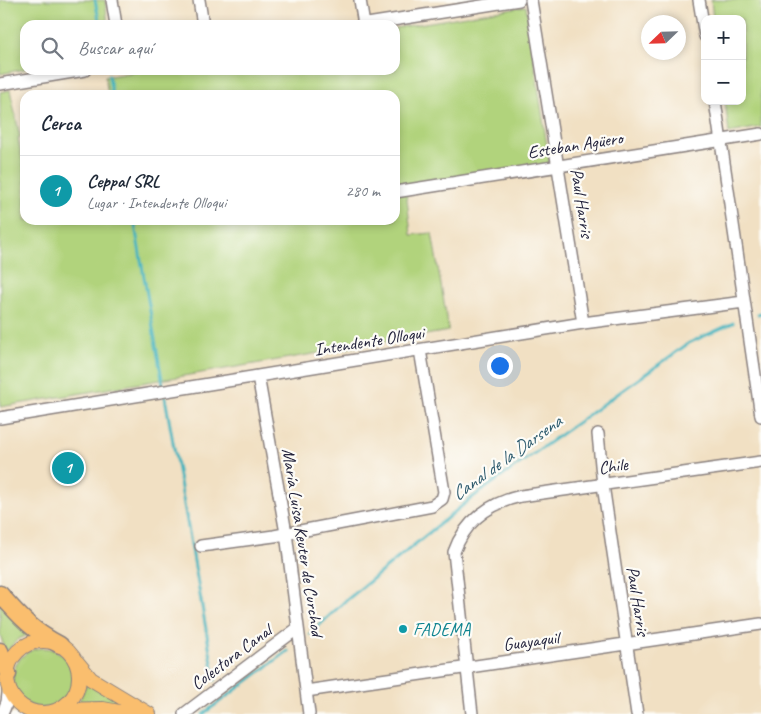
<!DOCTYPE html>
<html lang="es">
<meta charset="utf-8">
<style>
body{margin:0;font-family:Caveat,sans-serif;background:#f2f2f3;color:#1f2937}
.controls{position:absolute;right:15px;top:15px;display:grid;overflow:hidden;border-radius:10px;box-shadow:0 2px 8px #0003}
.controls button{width:45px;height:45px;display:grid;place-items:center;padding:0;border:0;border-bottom:1px solid #e0e1e3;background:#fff;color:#1f2937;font:25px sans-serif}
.compass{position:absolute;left:641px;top:15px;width:45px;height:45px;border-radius:50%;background:#fff;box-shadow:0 2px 8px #0003;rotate:247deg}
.you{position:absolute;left:499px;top:365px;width:18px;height:18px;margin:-12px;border:4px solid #fff;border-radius:50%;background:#1a73e8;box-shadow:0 0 0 8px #1a73e833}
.badge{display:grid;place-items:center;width:32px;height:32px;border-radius:50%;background:#d1495b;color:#fff;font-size:16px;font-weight:700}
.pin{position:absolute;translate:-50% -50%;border:2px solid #fff;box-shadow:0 1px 5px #0006}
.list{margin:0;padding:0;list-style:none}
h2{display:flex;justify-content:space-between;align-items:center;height:65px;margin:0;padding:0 20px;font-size:21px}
h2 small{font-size:16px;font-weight:400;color:#747a83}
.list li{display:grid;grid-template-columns:32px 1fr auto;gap:15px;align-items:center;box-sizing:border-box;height:70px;padding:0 20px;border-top:1px solid #e0e1e3}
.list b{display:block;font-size:19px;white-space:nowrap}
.list p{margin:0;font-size:16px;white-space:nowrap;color:#747a83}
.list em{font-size:16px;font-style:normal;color:#747a83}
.icon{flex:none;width:28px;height:28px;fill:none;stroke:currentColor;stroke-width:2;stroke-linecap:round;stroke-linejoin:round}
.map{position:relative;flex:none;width:761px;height:714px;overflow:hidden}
.search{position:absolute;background:#fff;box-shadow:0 2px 8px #0003;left:20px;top:20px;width:380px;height:55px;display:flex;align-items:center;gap:12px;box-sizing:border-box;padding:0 18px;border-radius:15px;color:#747a83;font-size:19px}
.panel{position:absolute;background:#fff;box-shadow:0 2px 8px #0003;left:20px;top:90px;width:380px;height:135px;border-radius:15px}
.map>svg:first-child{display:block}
</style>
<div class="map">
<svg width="761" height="714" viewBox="0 0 761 714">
<rect width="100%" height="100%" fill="#fdfcf7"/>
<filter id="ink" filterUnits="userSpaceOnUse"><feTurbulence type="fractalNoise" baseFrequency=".02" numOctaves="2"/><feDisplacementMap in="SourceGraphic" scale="10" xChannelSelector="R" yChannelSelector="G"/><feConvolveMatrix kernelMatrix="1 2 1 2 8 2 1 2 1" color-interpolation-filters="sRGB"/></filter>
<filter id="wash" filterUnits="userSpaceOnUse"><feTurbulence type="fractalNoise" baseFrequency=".0096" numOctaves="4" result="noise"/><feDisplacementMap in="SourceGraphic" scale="20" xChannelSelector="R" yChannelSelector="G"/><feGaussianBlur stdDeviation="1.12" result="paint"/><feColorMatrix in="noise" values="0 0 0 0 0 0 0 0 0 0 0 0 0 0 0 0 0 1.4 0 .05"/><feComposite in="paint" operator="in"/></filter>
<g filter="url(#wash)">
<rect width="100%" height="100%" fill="#f1e0c3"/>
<path fill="#b1d37c" stroke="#6a7a5c" d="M0,0H105L108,25H25V69L0,74Z
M711,0H761V127L729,133L725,101H742V19H713Z
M526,6L550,166L406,190L411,235L432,233L449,331L0,407V92L10,90L20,137L18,138L25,174V220H395V95H108L105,77L146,70H395V28Z
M0,603L27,635L17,640L6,652L0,635Z
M13 678a30 30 0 1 1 60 0a30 30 0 1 1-60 0Z
M88,680L137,710L78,704Z"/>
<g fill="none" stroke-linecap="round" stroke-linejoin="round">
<path stroke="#43b3bd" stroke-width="3" d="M95,0L100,25
M109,76L112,95
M134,220L163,385
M758,314L761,313
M165,397L215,680
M310,634L343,603L473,497L689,343L733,323
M203,714L288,651"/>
</g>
</g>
<g filter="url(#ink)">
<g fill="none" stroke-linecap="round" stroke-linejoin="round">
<g stroke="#8a817f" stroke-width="14">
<path id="minor" d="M112,0L116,25
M199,0L203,25
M360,0L364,25
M531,0L583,323
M699,0L705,36
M361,25L519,0
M0,84L85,70
M715,101L761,416
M395,192L761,134
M258,376L286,533L309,714
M0,418L583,323L744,302
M598,434L603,485L637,714
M201,546L274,536L432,506L442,499L444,492L420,350
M306,691L761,624
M2,714L7,702L9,685
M43,714L46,712
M184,714L298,628
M472,714L454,552C465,521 490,503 521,496L761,462"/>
</g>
<g stroke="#8a817f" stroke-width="16">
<path id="major" d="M7 677a36 36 0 1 1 72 0a36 36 0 1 1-72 0Z
M77,662L91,679L149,714
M57,710L103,709L130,714"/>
</g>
<g stroke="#8a817f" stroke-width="19">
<path id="highway" d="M0,594C20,617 33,631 60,645
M0,651L8,674"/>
</g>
<use href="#minor" stroke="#fff" stroke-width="11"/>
<use href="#major" stroke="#fabe6e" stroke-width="14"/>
<use href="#highway" stroke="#fabe6e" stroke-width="16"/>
</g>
</g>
<circle fill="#0f9aa8" stroke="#fdfcf7" stroke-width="2" cx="403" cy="629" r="5"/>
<g text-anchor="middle" stroke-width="4.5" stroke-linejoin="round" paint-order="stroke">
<g font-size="18" fill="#22223b" stroke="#fdfcf7">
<text transform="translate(575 145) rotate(-9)" y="6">Esteban Agüero</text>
<text transform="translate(582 203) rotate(81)" y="6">Paul Harris</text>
<text transform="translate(369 341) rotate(-9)" y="6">Intendente Olloqui</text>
<text transform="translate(613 466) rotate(-8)" y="6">Chile</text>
<text transform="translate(303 542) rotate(81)" y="6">María Luisa Keuter de Curchod</text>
<text transform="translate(638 601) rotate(81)" y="6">Paul Harris</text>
<text transform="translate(531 641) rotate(-8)" y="6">Guayaquil</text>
<text transform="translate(231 657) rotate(-37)" y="6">Colectora Canal</text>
</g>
<g font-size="18" fill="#0d838f" stroke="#fdfcf7" text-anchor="start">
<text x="413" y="635">FADEMA</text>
</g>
<g font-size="19" font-style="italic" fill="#2f5c6f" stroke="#fdfcf7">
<text transform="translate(506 457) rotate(-36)" y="7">Canal de la Darsena</text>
</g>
</g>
</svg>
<div class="controls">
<button>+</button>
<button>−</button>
</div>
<svg class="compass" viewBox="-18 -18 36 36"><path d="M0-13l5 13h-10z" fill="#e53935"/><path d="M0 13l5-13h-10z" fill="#747a83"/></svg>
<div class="you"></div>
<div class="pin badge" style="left:68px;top:468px;background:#0f9aa8">1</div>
<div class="search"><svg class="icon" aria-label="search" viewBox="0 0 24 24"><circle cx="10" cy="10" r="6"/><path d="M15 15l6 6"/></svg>Buscar aquí</div>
<section class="panel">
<h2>Cerca<small></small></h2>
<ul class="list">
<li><span class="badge" style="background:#0f9aa8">1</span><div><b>Ceppal SRL</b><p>Lugar · Intendente Olloqui</p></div><em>280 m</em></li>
</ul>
</section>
</div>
